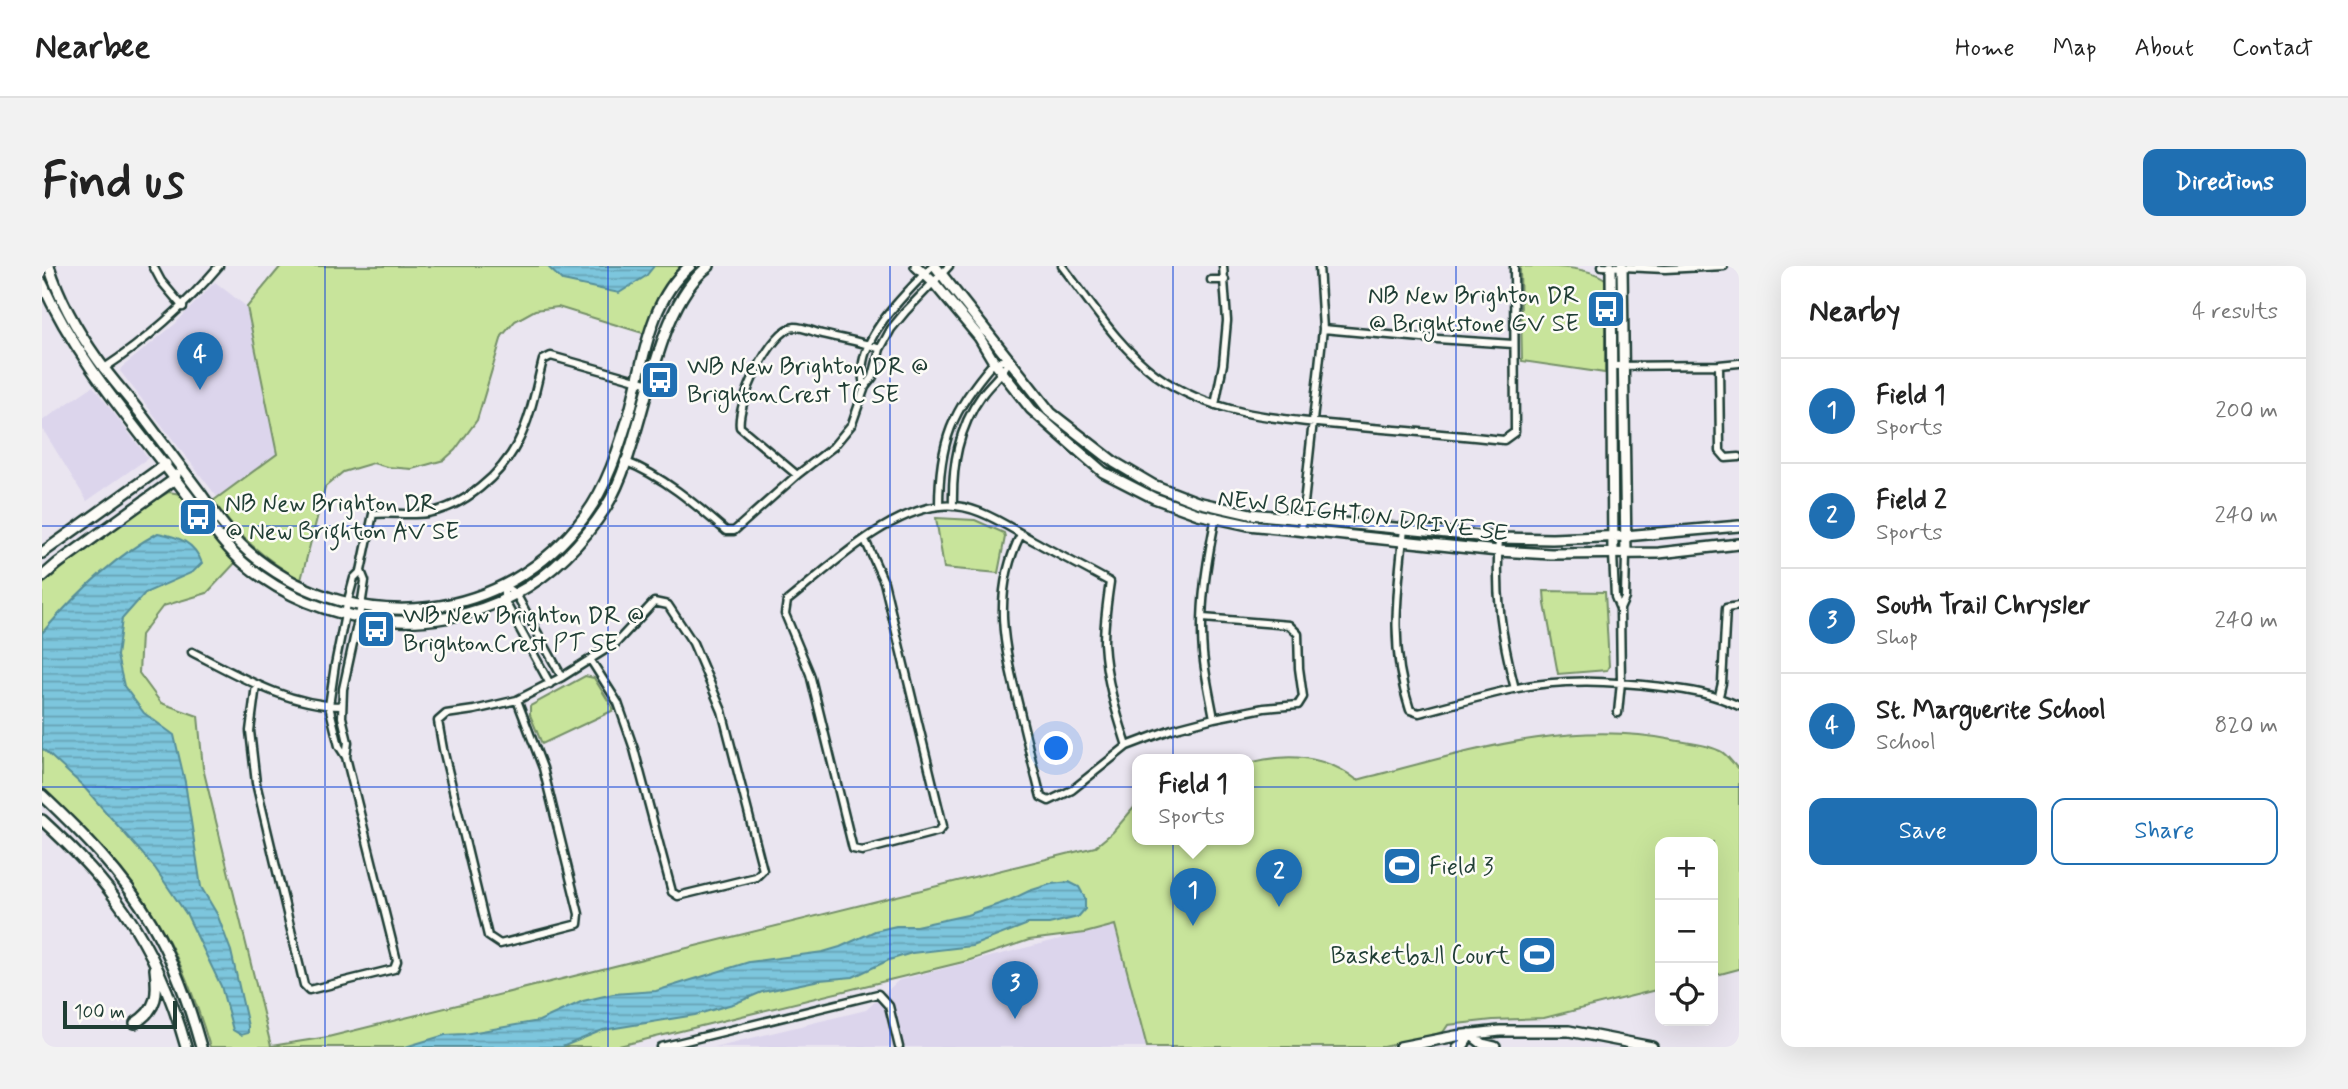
<!DOCTYPE html>
<meta charset="utf-8">
<style>
body{margin:0;font-family:Mynerve,sans-serif;background:#f2f2f2;color:#222}
.controls{position:absolute;right:21px;bottom:21px;display:grid;overflow:hidden;border-radius:14px;box-shadow:0 7px 28px #0002}
.controls button{width:63px;height:63px;display:grid;place-items:center;padding:0;border:0;border-bottom:2px solid #e0e0e0;background:#fff;color:#222;font:35px sans-serif}
.scale{position:absolute;left:21px;bottom:18px;width:114px;box-sizing:border-box;padding-left:7px;border:4px solid #1f3d34;border-top:0;font-size:19px;line-height:24px;white-space:nowrap;color:#1f3d34;-webkit-text-stroke:5px #fdfcf7;paint-order:stroke}
.you{position:absolute;left:1015px;top:483px;width:24px;height:24px;margin:-18px;border:5px solid #fff;border-radius:50%;background:#1a73e8;box-shadow:0 0 0 10px #1a73e833}
.badge{display:grid;place-items:center;width:46px;height:46px;border-radius:50%;background:#1f6fb2;color:#fff;font-size:23px;font-weight:700}
.pin{position:absolute;translate:-50% -58px;filter:drop-shadow(0 2px 4px #0008)}
.pin::after{content:'';position:absolute;top:37px;width:24px;height:21px;background:inherit;clip-path:polygon(0 0,100% 0,50% 100%)}
.popup{position:absolute;left:1090px;top:488px;width:122px;height:91px;box-sizing:border-box;display:grid;place-content:center;border-radius:14px;background:#fff;filter:drop-shadow(0 2px 5px #0005);font-size:23px;white-space:nowrap;color:#767676}
.popup b{font-size:26px;color:#222}
.popup::after{content:'';position:absolute;left:50%;top:100%;margin-left:-14px;border:14px solid transparent;border-top-color:#fff}
.list{margin:0;padding:0;list-style:none}
h2{display:flex;justify-content:space-between;align-items:center;height:91px;margin:0;padding:0 28px;font-size:30px}
h2 small{font-size:23px;font-weight:400;color:#767676}
.list li{display:grid;grid-template-columns:46px 1fr auto;gap:21px;align-items:center;box-sizing:border-box;height:105px;padding:0 28px;border-top:2px solid #e0e0e0}
.list b{display:block;font-size:26px;white-space:nowrap}
.list p{margin:0;font-size:23px;white-space:nowrap;color:#767676}
.list em{font-size:23px;font-style:normal;color:#767676}
.actions{display:flex;gap:14px;padding:21px 28px}
.actions a{flex:1;padding:16px 0;border:2px solid #1f6fb2;border-radius:14px;text-align:center;font-size:24px;color:#1f6fb2}
.actions .main{background:#1f6fb2;color:#fff}
.icon{flex:none;width:38px;height:38px;fill:none;stroke:currentColor;stroke-width:2;stroke-linecap:round;stroke-linejoin:round}
.map{position:relative;flex:none;width:1697px;height:781px;overflow:hidden;border-radius:14px}
header{display:flex;align-items:center;gap:42px;box-sizing:border-box;height:98px;padding:0 35px;background:#fff;border-bottom:2px solid #e0e0e0}
header strong{font-size:33px}
nav{display:flex;gap:38px;margin-inline-start:auto;font-size:24px}
.intro{display:flex;align-items:center;justify-content:space-between;box-sizing:border-box;height:168px;padding:0 42px}
h1{margin:0;font-size:49px}
.button{padding:18px 32px;border-radius:14px;background:#1f6fb2;color:#fff;font-size:24px;font-weight:700}
main{display:flex;gap:42px;padding:0 42px}
aside{flex:1;background:#fff;border-radius:14px;box-shadow:0 7px 28px #0002}
.map>svg:first-child{display:block}
</style>
<header>
<strong>Nearbee</strong>
<nav><a>Home</a><a>Map</a><a>About</a><a>Contact</a></nav>
</header>
<div class="intro"><h1>Find us</h1><a class="button">Directions</a></div>
<main>
<div class="map">
<svg width="1697" height="781" viewBox="0 0 1697 781">
<defs>
<pattern id="water-rules" width="6" height="5" patternUnits="userSpaceOnUse" patternTransform="scale(1.75)"><rect width="6" height="5" fill="#7dc6dd"/><path d="M0 2.5h6" fill="none" stroke="#66a2b4"/></pattern>
</defs>
<rect width="100%" height="100%" fill="#eae5f0"/>
<filter id="ink" filterUnits="userSpaceOnUse"><feTurbulence type="fractalNoise" baseFrequency=".0143" numOctaves="2"/><feDisplacementMap in="SourceGraphic" scale="14" xChannelSelector="R" yChannelSelector="G"/><feConvolveMatrix kernelMatrix="1 2 1 2 8 2 1 2 1" color-interpolation-filters="sRGB"/></filter>
<g filter="url(#ink)">
<path fill="#dcd5ec" d="M173,16L205,41L235,188L176,232L78,105L79,102L132,59Z
M51,120L106,192L45,235L0,162V155Z
M1073,659L1105,781H672L824,744L857,714Z"/>
<path fill="#c8e49b" stroke="#749068" stroke-width="2" d="M239,0H641L631,12L604,68L516,41L493,44L473,55L460,70L435,154L413,184L402,194L370,203L345,201L331,197L301,206L283,221L259,314C222,293 195,269 171,235L235,188L205,41Z
M1480,0C1502,0 1545,0 1563,13V107L1480,95L1478,2Z
M127,226L138,228L145,234L195,295L165,327L121,340L99,369L97,407L119,437L156,450L161,502L229,780L286,771L1053,581L1071,566L1095,538V574H1207V497C1245,487 1283,489 1315,514C1419,488 1523,452 1631,474C1646,477 1665,478 1678,485C1685,488 1691,498 1697,504V703L1671,710V576H1618V723L1502,752L1451,754L1406,759L1402,765L1393,769L1342,781H1105L1073,659L1043,667L987,674L925,695L573,781H168C151,724 129,669 93,621C66,585 32,554 0,523V319L43,283L97,244Z
M894,252L933,254L962,267L963,271L956,307L902,302Z
M1502,325L1563,326L1567,400L1565,404L1516,408L1503,338Z
M543,410L552,412L572,444L500,478L488,449V440Z"/>
<path fill="url(#water-rules)" stroke="#578f99" stroke-width="2" d="M505,0H612L604,10L577,27L521,15Z
M116,267C137,271 152,276 160,297L151,306L103,327L80,353L75,390L82,420L102,447L132,469L143,516L159,621L175,648L189,685L206,760V767L199,769L191,764L179,720L145,649L113,602L41,520L0,482V367C32,330 73,290 116,267Z
M1027,616L1037,621L1043,632V643L1036,651L1007,658H986L930,680L870,687L847,694L811,711L778,714L720,726L694,737L653,749L561,764L520,781H363L403,769L422,768L497,755L541,735L571,728L614,725L707,696L781,686L798,681L833,665L854,660H874L925,649L966,635L987,625L1009,618Z"/>
<g fill="none" stroke-linecap="round" stroke-linejoin="round">
<g stroke="#1f3d34" stroke-width="11">
<path id="street" d="M111,0L119,15L141,41
M1020,0C1049,37 1075,80 1114,109C1173,152 1248,154 1318,161C1366,165 1414,169 1462,174L1473,166L1472,0
M1560,0L1623,3L1682,0
M1169,14H1183
M1281,63L1380,72L1471,78
M1677,99L1678,185L1684,192L1697,191
M1569,100L1677,99L1697,97
M61,103C105,74 143,40 177,0
M823,121C807,78 864,28 890,0
M1173,139L1181,98L1185,55L1181,0
M582,195C621,210 653,238 684,265H692L755,209L791,181L810,158L823,121L831,111L838,83L849,63L863,46L907,0
M755,209L698,161C694,139 729,62 753,61C761,61 772,66 780,68C800,73 819,75 838,83
M897,240C897,176 910,144 952,96L967,94
M911,240C910,200 916,162 940,129C950,115 960,110 967,94
M1362,263C1355,327 1347,381 1368,444L1377,447C1408,439 1439,430 1471,423C1520,412 1570,415 1620,421C1647,424 1672,428 1697,440
M1259,265L1281,63L1277,0
M979,268C949,327 962,380 977,441C984,471 991,501 999,531L1007,535L1030,524L1085,480L1130,463L1172,452
M1457,272C1453,327 1459,369 1473,423
M823,274L842,316L901,560L897,565L820,585L811,583L768,408L743,348L745,335C787,302 843,246 898,240C933,236 964,260 992,275C1017,289 1043,302 1068,316C1065,336 1062,357 1062,377C1064,413 1074,446 1085,480
M1571,288L1573,331L1578,343
M462,320L474,328L520,411
M462,320V334L508,418
M1161,352L1247,359L1256,368L1257,402L1261,431L1256,439L1222,442L1172,452C1168,430 1163,409 1161,387C1157,341 1165,295 1174,250
M150,386C197,410 245,439 299,440
M214,419L208,465L214,517L262,719L267,724L352,703L355,695L304,491L297,480L287,440L293,399L305,338L312,312L319,305L331,248C349,246 367,250 385,247C422,241 459,209 476,176C489,151 494,121 501,94L509,90L608,118
M1677,430L1680,417L1684,342L1697,340
M475,434L501,502L537,648L536,658L458,678L446,670L401,483L396,455L404,448L432,444L475,434L520,411L574,377L612,336L626,339L651,377L680,445L721,604L714,611L636,630L630,626L592,483L576,437L548,393
M1576,447L1579,416L1578,343L1583,332L1584,288
M304,491L306,476L300,451L301,423L319,340L323,315L319,305
M619,781L836,728L847,740L857,781"/>
</g>
<g stroke="#1f3d34" stroke-width="14">
<path id="secondary" d="M7,0C17,32 36,66 56,94C70,114 87,132 102,152C121,177 140,203 159,228C175,251 191,274 214,292C317,373 464,357 543,250C565,220 576,185 587,149C601,99 606,35 648,0
M874,0L892,17L937,71L952,96L989,143L1024,174L1061,206L1112,232L1156,248L1206,259L1456,285L1509,288L1617,287L1697,278
M893,0L1009,147L1072,196L1111,219L1155,236L1208,248L1457,272L1510,273L1583,270L1697,260
M1569,0L1571,288
M1580,0L1584,288
M0,17C34,93 90,156 140,222C161,248 179,278 204,299C277,360 389,374 473,328C510,309 542,275 564,241C604,177 609,42 667,0
M0,287L124,198
M0,311L15,298L133,213L134,209
M0,529C40,567 81,608 109,656C132,695 147,738 159,781
M0,554C26,578 52,603 73,632C107,677 129,727 144,781
M93,757C116,743 116,727 113,703
M1428,768L1441,778L1453,781
M1358,781L1414,770L1458,765H1527L1610,781
M1416,781L1422,778L1428,768"/>
</g>
<use href="#street" stroke="#fdfcf7" stroke-width="6"/>
<use href="#secondary" stroke="#fdfcf7" stroke-width="9"/>
</g>
</g>
<path fill="none" stroke="#1d4ed8" stroke-width="2" stroke-opacity="0.55" d="M283,0V781M566,0V781M848,0V781M1131,0V781M1414,0V781M0,260H1697M0,521H1697"/>
<defs>
<g id="bus-square" transform="scale(2.0125)"><rect x="-9" y="-9" width="18" height="18" rx="4" fill="#1f6fb2" stroke="#fdfcf7"/><path d="M-5-6H5V4H4V6H2V4H-2V6H-4V4H-5ZM-3.5-4V0h7V-4ZM-3.5 1.2v1.5H-2V1.2ZM2 1.2v1.5H3.5V1.2Z" fill="#fff"/></g>
<g id="stadium-square" transform="scale(2.0125)"><rect x="-9" y="-9" width="18" height="18" rx="4" fill="#1f6fb2" stroke="#fdfcf7"/><path d="M0-5a6.5 5 0 1 0 0 10a6.5 5 0 1 0 0-10ZM-3.5-1.8h7v3.6h-7Z" fill="#fff"/></g>
</defs>
<g fill-rule="evenodd">
<use href="#bus-square" x="1564" y="43"/>
<use href="#bus-square" x="618" y="114"/>
<use href="#bus-square" x="156" y="251"/>
<use href="#bus-square" x="334" y="363"/>
<use href="#stadium-square" x="1360" y="600"/>
<use href="#stadium-square" x="1495" y="689"/>
</g>
<g text-anchor="middle" stroke-width="5" stroke-linejoin="round" paint-order="stroke">
<g font-size="24" fill="#1f3d34" stroke="#fdfcf7" text-anchor="start">
<text x="1537" y="37" text-anchor="end">NB New Brighton DR<tspan x="1537" dy="28">@ Brightstone GV SE</tspan></text>
<text x="645" y="108">WB New Brighton DR @<tspan x="645" dy="28">BrightonCrest TC SE</tspan></text>
<text x="183" y="245">NB New Brighton DR<tspan x="183" dy="28">@ New Brighton AV SE</tspan></text>
<text x="361" y="357">WB New Brighton DR @<tspan x="361" dy="28">BrightonCrest PT SE</tspan></text>
<text x="1387" y="608">Field 3</text>
<text x="1468" y="697" text-anchor="end">Basketball Court</text>
</g>
<g font-size="24" fill="#1f3d34" stroke="#fdfcf7">
<text transform="translate(1321 249) rotate(7)" y="8">NEW BRIGHTON DRIVE SE</text>
</g>
</g>
</svg>
<div class="controls">
<button>+</button>
<button>−</button>
<button><svg class="icon" aria-label="locate" viewBox="0 0 24 24"><circle cx="12" cy="12" r="6"/><path d="M12 2v4M12 18v4M2 12h4M18 12h4"/></svg></button>
</div>
<div class="scale">100 m</div>
<div class="you"></div>
<div class="pin badge" style="left:1151px;top:660px">1</div>
<div class="popup"><b>Field 1</b>Sports</div>
<div class="pin badge" style="left:1237px;top:641px">2</div>
<div class="pin badge" style="left:973px;top:753px">3</div>
<div class="pin badge" style="left:158px;top:124px">4</div>
</div>
<aside>
<h2>Nearby<small>4 results</small></h2>
<ul class="list">
<li><span class="badge">1</span><div><b>Field 1</b><p>Sports</p></div><em>200 m</em></li>
<li><span class="badge">2</span><div><b>Field 2</b><p>Sports</p></div><em>240 m</em></li>
<li><span class="badge">3</span><div><b>South Trail Chrysler</b><p>Shop</p></div><em>240 m</em></li>
<li><span class="badge">4</span><div><b>St. Marguerite School</b><p>School</p></div><em>820 m</em></li>
</ul>
<div class="actions"><a class="main">Save</a><a>Share</a></div>
</aside>
</main>
